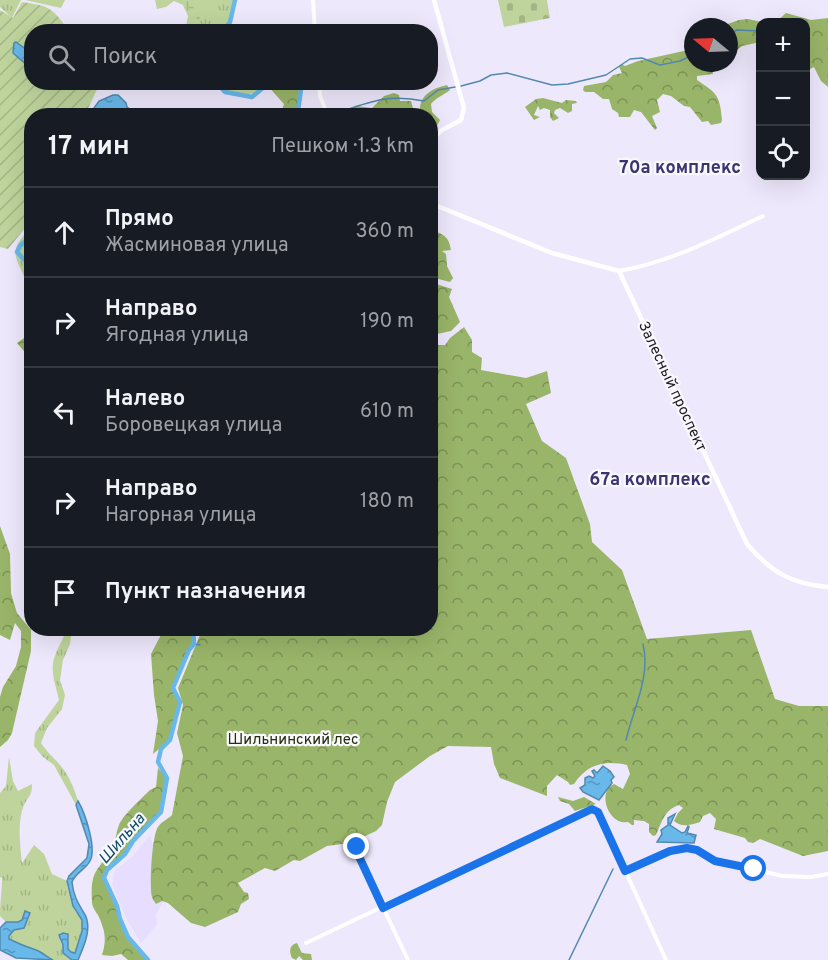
<!DOCTYPE html>
<html lang="ru">
<meta charset="utf-8">
<style>
body{margin:0;font-family:Overpass,sans-serif;background:#20242c;color:#f1f3f6}
.controls{position:absolute;right:18px;top:18px;display:grid;overflow:hidden;border-radius:12px;box-shadow:0 6px 24px #0002}
.controls button{width:54px;height:54px;display:grid;place-items:center;padding:0;border:0;border-bottom:2px solid #363941;background:#171b24;color:#f1f3f6;font:30px sans-serif}
.compass{position:absolute;left:684px;top:18px;width:54px;height:54px;border-radius:50%;background:#171b24;box-shadow:0 6px 24px #0002;rotate:289deg}
.stop{position:absolute;width:18px;height:18px;margin:-14px;border:4px solid #1a73e8;border-radius:50%;background:#fff}
.stop.end{background:#1a73e8;border-color:#fff;box-shadow:0 2px 6px #0008}
.list{margin:0;padding:0;list-style:none}
h2{display:flex;justify-content:space-between;align-items:center;height:78px;margin:0;padding:0 24px;font-size:26px}
h2 small{font-size:20px;font-weight:400;color:#9ea1a6}
.list li{display:grid;grid-template-columns:39px 1fr auto;gap:18px;align-items:center;box-sizing:border-box;height:90px;padding:0 24px;border-top:2px solid #363941}
.list b{display:block;font-size:22px;white-space:nowrap}
.list p{margin:0;font-size:20px;white-space:nowrap;color:#9ea1a6}
.list em{font-size:20px;font-style:normal;color:#9ea1a6}
.icon{flex:none;width:33px;height:33px;fill:none;stroke:currentColor;stroke-width:2;stroke-linecap:round;stroke-linejoin:round}
.map{position:relative;flex:none;width:828px;height:960px;overflow:hidden}
.search{position:absolute;background:#171b24;box-shadow:0 6px 24px #0002;left:24px;top:24px;width:414px;height:66px;display:flex;align-items:center;gap:15px;box-sizing:border-box;padding:0 21px;border-radius:24px;color:#9ea1a6;font-size:22px}
.panel{position:absolute;background:#171b24;box-shadow:0 6px 24px #0002;left:24px;top:108px;width:414px;height:528px;border-radius:24px}
.map>svg:first-child{display:block}
</style>
<div class="map">
<svg width="828" height="960" viewBox="0 0 828 960">
<defs>
<pattern id="grass-tufts" width="24" height="20" patternUnits="userSpaceOnUse" patternTransform="scale(1.5)"><rect width="24" height="20" fill="#bed49c"/><path d="M3 7l-1-3M5 7V3M7 7l1-3M15 17l-1-3M17 17v-4M19 17l1-3" fill="none" stroke="#a3b586"/></pattern>
<pattern id="forest-crowns" width="20" height="18" patternUnits="userSpaceOnUse" patternTransform="scale(1.5)"><rect width="20" height="18" fill="#99b569"/><path d="M2 6a3 3 0 1 1 6 0M12 15a3 3 0 1 1 6 0" fill="none" stroke="#7c9256"/></pattern>
<pattern id="wetland-marsh" width="20" height="14" patternUnits="userSpaceOnUse" patternTransform="scale(1.5)"><rect width="20" height="14" fill="#bed49c"/><path d="M1 5h8M5 5V1M11 12h8M15 12V8" fill="none" stroke="#a3b586"/></pattern>
<pattern id="cemetery-stones" width="16" height="16" patternUnits="userSpaceOnUse" patternTransform="scale(1.5)"><rect width="16" height="16" fill="#bed49c"/><path d="M2 7V4a2 2 0 0 1 4 0v3zM10 15v-3a2 2 0 0 1 4 0v3z" fill="#a3b586"/></pattern>
<pattern id="garden-furrows" width="10" height="10" patternUnits="userSpaceOnUse" patternTransform="scale(1.5)"><rect width="10" height="10" fill="#bed49c"/><path d="M-1 1l2-2M0 10L10 0M9 11l2-2" fill="none" stroke="#a3b586"/></pattern>
<pattern id="water-ripples" width="26" height="14" patternUnits="userSpaceOnUse" patternTransform="scale(1.5)"><rect width="26" height="14" fill="#69b8ea"/><path d="M2 4q2-2 4 0t4 0M15 11q2-2 4 0t4 0" fill="none" stroke="#5695bd"/></pattern>
</defs>
<rect width="100%" height="100%" fill="#eee8fc"/>
<path fill="#e7ddfe" d="M150,835L167,895L156,915L157,924L141,943L125,916L112,884L115,870L132,857Z"/>
<path fill="url(#grass-tufts)" d="M0,0H21L12,18L0,7Z
M25,0H65L61,8Z
M155,0H234V8L228,20L233,29L231,32L185,31L188,16L183,5L174,1L166,7L157,9Z
M213,83H269L266,88C244,98 232,101 213,83Z
M31,227V238C21,248 22,254 31,263V276L25,278C12,252 11,249 31,227Z
M66,629H72L70,644L63,660L60,680L65,695L62,709L47,728L41,743C47,752 53,757 60,765C69,775 74,788 78,801L76,805L54,765L43,757L34,746L35,733L59,700C56,686 49,670 55,656C58,646 64,639 66,629Z
M9,757L13,781L18,791L32,784C32,796 29,795 24,805C17,822 20,845 22,863L34,845L44,854L52,874L67,881V886L75,911L82,920V931L76,953L71,952L68,949L69,937L60,940L66,956L72,960H53L45,956L39,951L26,947L9,939V936L14,930L24,928L29,913L18,922H6L0,916C0,902 2,891 2,877L0,878V793L6,786Z"/>
<path fill="url(#forest-crowns)" d="M786,13L811,20L828,18V87L821,81L814,67L806,71V22H776Z
M748,19L762,22L760,42L742,46L729,56V27H719L739,20Z
M693,49V63H715L712,69L713,74L697,76V80C716,93 720,94 722,120L721,123L711,125L708,121L702,122L690,107L684,106L671,96L663,94L657,100L660,112L652,116L657,128L655,130L641,112L634,110L630,117H619L618,113L612,109L609,99H603L594,92H585L583,90L584,86L606,82L613,75L622,73L619,67L622,64L625,66L638,61Z
M270,83H302L298,111L295,115H280L284,104L267,85Z
M447,85L450,90C444,95 437,97 431,104L432,112L440,120L435,130L431,133L430,116L420,115C418,96 430,89 447,85Z
M394,93L399,95L400,101H411L415,115H342L341,111L357,106L372,108L384,96Z
M543,98L562,103L566,100L576,101L577,103L572,104V111L568,113L560,108L555,110L554,113L559,118L553,121L550,117V110L544,108L540,110L538,106L534,115L540,117L534,120L525,107L536,99Z
M435,231C446,236 449,238 451,250L442,251L446,254L447,266L453,278L450,282L431,277V235Z
M430,282L452,289L449,297L460,322L451,331L437,334L431,328Z
M464,327L472,340V352L482,358L481,370L526,378L547,371L551,393L526,404L542,441L566,458L590,524L592,542L622,570L647,639L751,630L775,699L799,706H828V851L803,856L760,839L753,843L748,842L745,838L714,829L716,819L710,813L703,816L700,822C690,825 682,828 674,821L678,813L683,808L679,805C664,810 662,822 656,835L653,836L649,832V824L644,821L634,820V825H632L628,822C609,826 596,792 614,784L623,789L630,774L627,765C605,760 587,764 574,784L570,785L568,782L557,775L547,786V796L500,778L494,764L491,747L448,746L430,756L395,782L387,802L382,825L376,831L350,843L327,846L300,861L294,860L275,871L265,868L238,883L244,892L248,893L249,899L241,904L238,912L205,927L191,923L168,903L162,901L156,904C155,902 153,900 152,897C149,887 152,835 158,827C161,822 168,819 172,815L183,756L177,733L183,705L178,688L200,635L198,629L430,628L431,345H445L450,338Z
M31,333V353L28,356L17,343Z
M0,526L10,554L11,593L17,613L31,630V651L12,733L8,740L0,747V697L3,687L16,666L21,647V631L15,623L10,640L0,635Z
M164,629H193L194,644L188,650L174,688L180,702L170,740L153,754L158,721L154,695L151,654Z
M158,768L167,778L161,812L133,841L125,854L107,870L104,878L117,906L120,919L128,937L148,960H128L121,954L112,956L102,955C107,939 105,930 98,915C95,911 92,906 92,902C90,868 98,873 112,847C116,840 116,833 119,825C123,815 142,798 150,790L156,787Z
M558,797L573,801L584,797L596,804L575,811L569,804L560,801Z
M297,943L302,953L311,954L312,960H303L299,956L296,960L292,958C289,952 289,945 297,943Z"/>
<path fill="url(#wetland-marsh)" d="M182,0H193C201,10 202,16 197,27L190,26C191,15 192,7 182,0Z"/>
<path fill="url(#cemetery-stones)" d="M498,0H547L550,18L504,27Z"/>
<path fill="url(#garden-furrows)" d="M22,2C51,6 52,8 69,31L32,32V82L100,83L85,115L32,116L31,221L8,249L0,247V10L13,18Z"/>
<path fill="url(#water-ripples)" stroke="#5289af" stroke-width="1.5" d="M16,42L31,53V66L27,65L13,53L14,43Z
M113,95H118L126,103L127,107L134,112L135,115H89L99,101Z
M603,766L610,771L614,777L611,780L612,783L599,800L583,792L580,788L585,785V778L589,776L593,778L595,776L592,771L594,770L597,773Z
M78,801C85,813 97,848 90,861C86,869 75,873 72,882C73,895 78,903 84,913C93,927 84,946 78,960H72L63,953V945L59,935L63,933L68,934V949L71,952L75,953L82,931V920L73,906L67,881L69,876L87,858L89,844L76,805Z
M675,814L670,825L682,833L685,832L688,826L689,827L687,833L696,835L694,843L657,842L662,834L661,830L668,825V818Z
M25,911L30,913L24,928L14,930L9,936V939C19,944 27,947 36,950C42,952 47,957 53,960L16,958L0,950V928L6,922H18L22,920Z"/>
<g fill="none" stroke-linecap="round" stroke-linejoin="round">
<path stroke="#5289af" stroke-width="1.5" d="M729,34L737,30L760,31
M461,86L480,81L491,75L507,73L552,85L568,84L606,75L630,59L642,58L660,65L680,61L693,55
M331,115C367,103 386,93 424,101L438,90L455,87
M194,644L200,645
M626,740C633,709 651,677 643,644
M569,960L613,869"/>
<path stroke="#69b8ea" stroke-width="4.5" d="M222,32L230,22L235,0
M216,82L225,92L252,97L270,82
M295,116L298,111L302,82
M32,235L20,246L17,252L32,268
M32,272V278
M148,960L128,937L120,919L117,906L104,878L107,870L125,854L133,841L161,812L167,778L158,762L161,749L170,740L180,702L173,688L189,650L194,644L193,628"/>
<path stroke="#fff" stroke-width="4" d="M313,0L315,32
M319,82L320,96L328,116
M619,271C671,262 716,238 763,216
M357,847L356,850L408,960
M625,871L670,851L687,848L697,850L715,861L783,876L811,877L828,874
M306,943L479,861L595,809L598,811L666,960"/>
<path stroke="#fff" stroke-width="4.5" d="M430,141L442,130L461,120L464,108L434,0
M430,203L552,253L619,271L747,544C771,572 791,584 828,587"/>
</g>
<g fill="none" stroke-linecap="round" stroke-linejoin="round">
<path stroke="#1a73e8" stroke-width="8" d="M357,847L356,850L383,908L592,809L598,812L625,871L670,851L687,848L697,850L715,861L754,869"/>
</g>
<g text-anchor="middle" stroke-width="4.5" stroke-linejoin="round" paint-order="stroke">
<g font-size="15" fill="#1e1b24" stroke="#f9f8fd">
<text transform="translate(673 386) rotate(65)" y="5">Залесный проспект</text>
</g>
<g font-size="15" fill="#242f0e" stroke="#f9f8fd">
<text x="293" y="744">Шильнинский лес</text>
</g>
<g font-size="16" font-style="italic" fill="#07496a" stroke="#f9f8fd">
<text transform="translate(121 838) rotate(-49)" y="6">Шильна</text>
</g>
<g font-size="18" font-weight="bold" fill="#3a3571" stroke="#f9f8fd">
<text x="680" y="173">70а комплекс</text>
<text x="650" y="485">67а комплекс</text>
</g>
</g>
</svg>
<div class="controls">
<button>+</button>
<button>−</button>
<button><svg class="icon" aria-label="locate" viewBox="0 0 24 24"><circle cx="12" cy="12" r="6"/><path d="M12 2v4M12 18v4M2 12h4M18 12h4"/></svg></button>
</div>
<svg class="compass" viewBox="-18 -18 36 36"><path d="M0-13l5 13h-10z" fill="#e53935"/><path d="M0 13l5-13h-10z" fill="#9ea1a6"/></svg>
<div class="stop" style="left:754px;top:869px"></div>
<div class="stop end" style="left:357px;top:847px"></div>
<div class="search"><svg class="icon" aria-label="search" viewBox="0 0 24 24"><circle cx="10" cy="10" r="6"/><path d="M15 15l6 6"/></svg>Поиск</div>
<section class="panel">
<h2>17 мин<small>Пешком · 1.3 km</small></h2>
<ul class="list">
<li><svg class="icon" aria-label="ahead" viewBox="0 0 24 24"><path d="M12 20V5M6 11l6-6 6 6"/></svg><div><b>Прямо</b><p>Жасминовая улица</p></div><em>360 m</em></li>
<li><svg class="icon" aria-label="right" viewBox="0 0 24 24"><path d="M7 20v-9h11M14 6l5 5-5 5"/></svg><div><b>Направо</b><p>Ягодная улица</p></div><em>190 m</em></li>
<li><svg class="icon" aria-label="left" viewBox="0 0 24 24"><path d="M17 20v-9H6M10 6l-5 5 5 5"/></svg><div><b>Налево</b><p>Боровецкая улица</p></div><em>610 m</em></li>
<li><svg class="icon" aria-label="right" viewBox="0 0 24 24"><path d="M7 20v-9h11M14 6l5 5-5 5"/></svg><div><b>Направо</b><p>Нагорная улица</p></div><em>180 m</em></li>
<li><svg class="icon" aria-label="arrive" viewBox="0 0 24 24"><path d="M6 21V4h12l-3 4 3 4H6"/></svg><div><b>Пункт назначения</b></div></li>
</ul>
</section>
</div>
